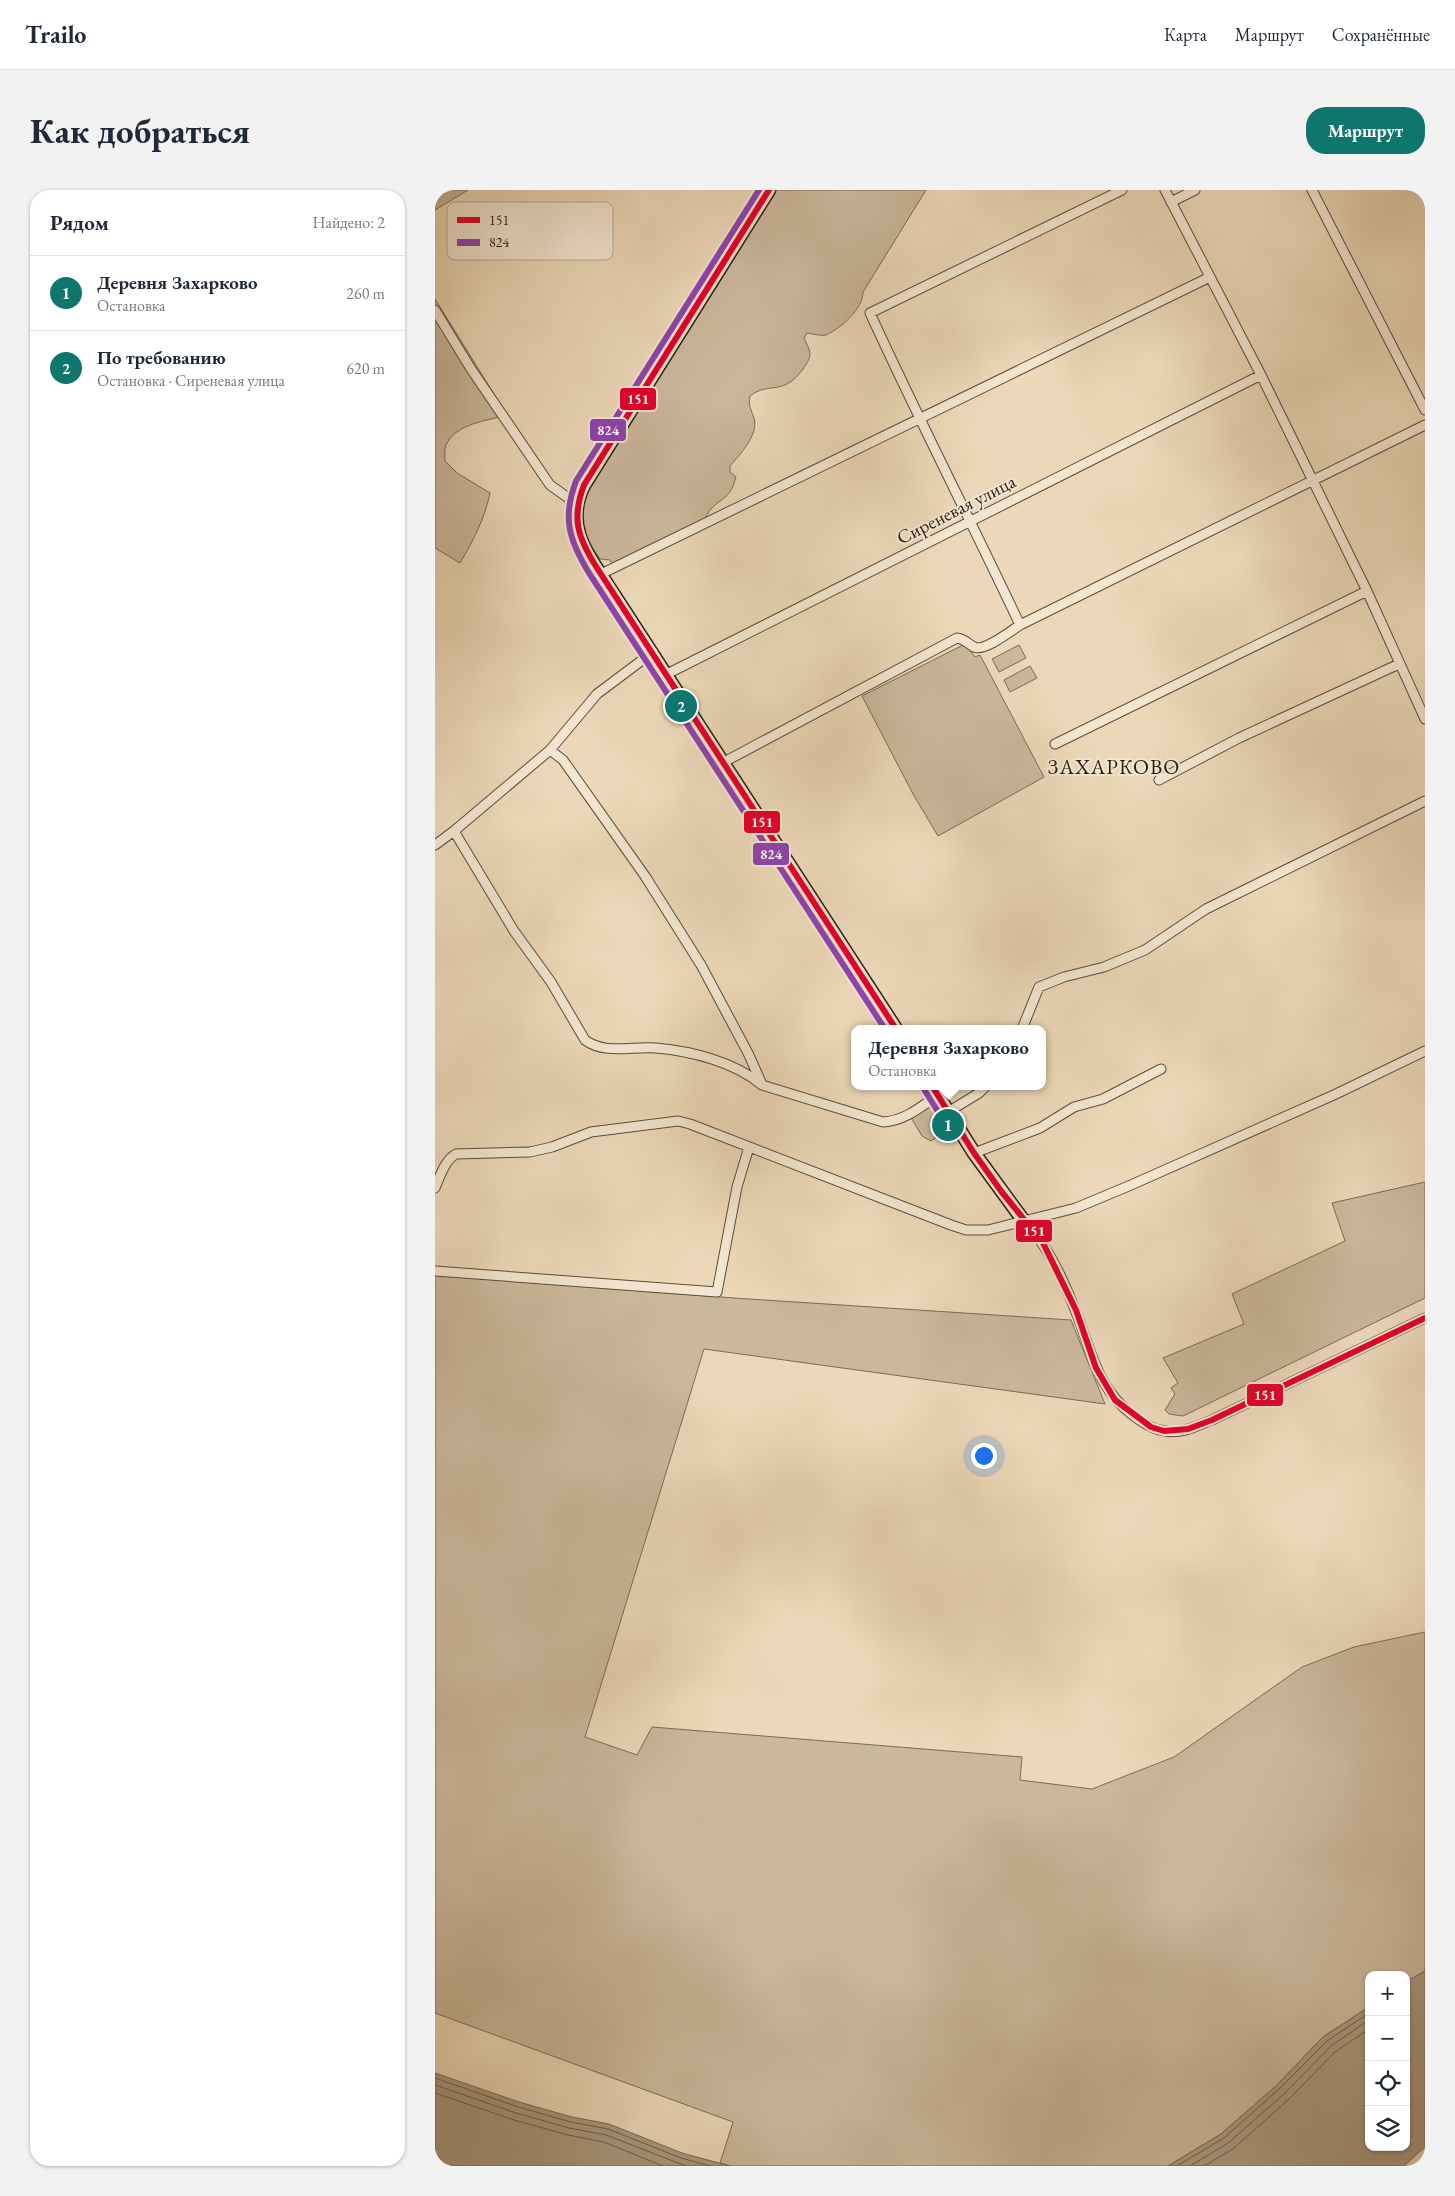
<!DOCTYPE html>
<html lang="ru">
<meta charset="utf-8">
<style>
body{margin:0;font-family:"EB Garamond",serif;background:#f2f2f3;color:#1f2937}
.controls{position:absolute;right:15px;bottom:15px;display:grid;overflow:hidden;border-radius:10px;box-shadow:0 1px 4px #0004}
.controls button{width:45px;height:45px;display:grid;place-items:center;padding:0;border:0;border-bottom:1px solid #e0e1e3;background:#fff;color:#1f2937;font:25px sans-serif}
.you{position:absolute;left:548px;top:1265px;width:18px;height:18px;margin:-12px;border:4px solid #fff;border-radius:50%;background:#1a73e8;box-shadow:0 0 0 8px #1a73e833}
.badge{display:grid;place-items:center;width:32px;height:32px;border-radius:50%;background:#0f766e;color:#fff;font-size:16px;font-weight:700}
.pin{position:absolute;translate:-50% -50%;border:2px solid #fff;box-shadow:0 1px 5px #0006}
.popup{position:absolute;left:416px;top:835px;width:195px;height:65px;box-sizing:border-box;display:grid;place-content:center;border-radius:10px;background:#fff;filter:drop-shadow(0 1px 4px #0005);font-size:16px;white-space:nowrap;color:#747a83}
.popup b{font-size:19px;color:#1f2937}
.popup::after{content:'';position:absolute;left:50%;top:100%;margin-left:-10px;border:10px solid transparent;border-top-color:#fff}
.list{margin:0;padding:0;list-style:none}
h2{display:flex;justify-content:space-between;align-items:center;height:65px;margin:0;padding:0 20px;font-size:21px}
h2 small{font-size:16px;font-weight:400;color:#747a83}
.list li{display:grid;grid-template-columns:32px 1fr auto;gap:15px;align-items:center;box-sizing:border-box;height:75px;padding:0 20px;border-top:1px solid #e0e1e3}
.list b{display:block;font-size:19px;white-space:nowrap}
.list p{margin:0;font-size:16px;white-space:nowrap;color:#747a83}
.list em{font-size:16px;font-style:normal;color:#747a83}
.icon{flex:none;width:28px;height:28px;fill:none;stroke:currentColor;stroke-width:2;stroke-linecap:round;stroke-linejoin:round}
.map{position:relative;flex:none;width:990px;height:1976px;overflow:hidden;border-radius:20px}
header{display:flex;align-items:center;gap:30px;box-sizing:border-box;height:70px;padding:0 25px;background:#fff;border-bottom:1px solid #e0e1e3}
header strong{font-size:24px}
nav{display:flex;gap:28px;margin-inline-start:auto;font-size:18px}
.intro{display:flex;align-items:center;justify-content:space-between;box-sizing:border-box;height:120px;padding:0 30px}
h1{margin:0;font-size:35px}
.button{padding:12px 22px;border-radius:20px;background:#0f766e;color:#fff;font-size:18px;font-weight:700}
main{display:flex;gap:30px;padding:0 30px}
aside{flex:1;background:#fff;border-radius:20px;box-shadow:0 1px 4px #0004}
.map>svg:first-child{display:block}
</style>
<header>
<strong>Trailo</strong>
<nav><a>Карта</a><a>Маршрут</a><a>Сохранённые</a></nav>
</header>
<div class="intro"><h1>Как добраться</h1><a class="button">Маршрут</a></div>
<main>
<aside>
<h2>Рядом<small>Найдено: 2</small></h2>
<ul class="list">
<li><span class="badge">1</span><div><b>Деревня Захарково</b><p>Остановка</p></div><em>260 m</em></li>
<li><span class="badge">2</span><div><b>По требованию</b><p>Остановка · Сиреневая улица</p></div><em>620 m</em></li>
</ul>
</aside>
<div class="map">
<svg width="990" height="1976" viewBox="0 0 990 1976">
<rect width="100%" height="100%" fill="#ecd8b8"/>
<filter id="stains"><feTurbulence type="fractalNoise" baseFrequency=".004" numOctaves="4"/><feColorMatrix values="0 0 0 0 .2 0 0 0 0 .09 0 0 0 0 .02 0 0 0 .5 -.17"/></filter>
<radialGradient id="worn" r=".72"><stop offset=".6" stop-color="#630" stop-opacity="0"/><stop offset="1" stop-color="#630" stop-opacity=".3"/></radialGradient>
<path fill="#cbb89b" stroke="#7a6b56" d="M0,0H33L0,20Z
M339,0H491L428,102C428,119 406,138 391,145C387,146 377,144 372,143L369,148C376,163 378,165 368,179C348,207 334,191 315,206C313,216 316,219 319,228C324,245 305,264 295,276V282L301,287C294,315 279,307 270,329L177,374L175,370L165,369C148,344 144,340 148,309Z
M0,109L72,225C52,231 21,233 11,255C9,259 10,267 10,271L22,283L55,303C50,328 38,351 25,373L0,358Z
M530,454L540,467L545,465L609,587L503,646L478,604L427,506Z
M584,455L591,468L564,482L557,469Z
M595,476L602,488L575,502L569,490Z
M497,914L514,940L496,951L487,946L475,926Z
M990,992V1108L748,1226L734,1224L730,1220L740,1204L736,1198L743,1193L728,1168L809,1134L797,1104L910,1051L897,1013Z
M0,1085L299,1108L636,1130L670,1214L269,1159L150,1547L202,1565L217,1537L587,1567L585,1590L657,1599L739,1567L867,1477L919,1457L990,1442V1781L971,1792V1785H934V1817L888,1847L841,1896L786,1944L733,1976H295L285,1973L298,1932L0,1823Z"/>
<path fill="#aa997f" stroke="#766853" d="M990,1781V1957L969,1976H733L786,1944L841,1896L888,1847L934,1817V1957H971V1792Z
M0,1883L84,1912L137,1927L174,1934L247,1963L295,1976H0Z"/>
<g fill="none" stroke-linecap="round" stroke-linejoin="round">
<path stroke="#6a5c48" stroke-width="1" d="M0,1888L83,1917L136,1932L173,1939L246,1968L275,1976
M0,1895L81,1923L134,1938L171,1945L251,1976
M0,1903L79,1930L133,1945L169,1952L228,1976
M742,1976L789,1948L844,1899L892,1851L934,1823
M755,1976L793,1953L849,1904L896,1856L934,1830
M769,1976L798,1959L854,1909L900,1862L934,1839"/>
<g stroke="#5a4c3a" stroke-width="11">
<path id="street" d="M730,0L826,185L932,401L990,529
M877,0L990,220
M736,12L760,0
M0,120L36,179L115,295L132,307L142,310
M166,384L775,87
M585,435C536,331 483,228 435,123L687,0
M232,484L826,185
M620,554L932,401
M115,560L128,570L210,686L266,775L313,863L326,892
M289,572L522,448C530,449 532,453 539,457C549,462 576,441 585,435L990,235
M724,590L804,548L964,474
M19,641L79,741L116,792L150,850C170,865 197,856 221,858C256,861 300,872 327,895L448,932C469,931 486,917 503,905
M0,655L19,641L115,560L162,504L218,462
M587,839L604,797L629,787L669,777L710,760L771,719L990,611
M513,922L544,903L551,896
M539,963L605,938L639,917L668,909L726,879
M0,998C5,986 10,970 21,964L95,962L117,957L156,942L243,931L255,934L516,1035L531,1040H553L641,1018L696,995L901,904L990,861
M588,1030C613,1055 628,1089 641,1122C657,1162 662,1199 699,1226C708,1233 718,1240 730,1241C747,1244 762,1236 777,1230L990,1128
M0,1081L282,1102L302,997L314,957"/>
</g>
<g stroke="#291e10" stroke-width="15">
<path id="secondary" d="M334,0L149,295C127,339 156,368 179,405L461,839
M497,896L539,963L588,1030"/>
</g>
<use href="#street" stroke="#f3e6d1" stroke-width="9"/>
<use href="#secondary" stroke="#f3e6d1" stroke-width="12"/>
<g stroke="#f3e6d1" stroke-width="10">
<path id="bus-1" d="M334,0L149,295C136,329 143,348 162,378L461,839
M497,896L539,963L566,1001L608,1053L641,1120L661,1178L680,1210L716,1237L729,1241L753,1239L777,1230L990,1128"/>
</g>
<g stroke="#f3e6d1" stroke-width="10">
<path id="bus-2" d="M324,0L141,291C127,328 134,350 154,383L450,839
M490,901L512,936"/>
</g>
<use href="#bus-1" stroke="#e4002b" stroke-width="6"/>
<use href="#bus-2" stroke="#8e44ad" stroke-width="6"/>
</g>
<g text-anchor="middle" stroke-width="4" stroke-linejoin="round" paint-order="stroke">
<g font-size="19" fill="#291e10" stroke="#f3e6d1">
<text transform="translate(521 319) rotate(-27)" y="7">Сиреневая улица</text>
</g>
<g font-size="21" letter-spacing="1" fill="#291e10" stroke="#f3e6d1">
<text x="679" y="584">ЗАХАРКОВО</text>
</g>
</g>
<rect x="12" y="12" width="166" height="58" rx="8" fill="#f3e6d1" stroke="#b6aa97" stroke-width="1"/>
<rect x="22" y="27" width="23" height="6" fill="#e4002b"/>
<rect x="22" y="49" width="23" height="7" fill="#8e44ad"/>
<g font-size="14" fill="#291e10">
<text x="54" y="35">151</text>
<text x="54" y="57">824</text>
</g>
<g stroke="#f3e6d1" stroke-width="2">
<rect x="184" y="197" width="38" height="24" rx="5" fill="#e4002b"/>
<rect x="154" y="228" width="38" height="24" rx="5" fill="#8e44ad"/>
<rect x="308" y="620" width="38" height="24" rx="5" fill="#e4002b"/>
<rect x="317" y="652" width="38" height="24" rx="5" fill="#8e44ad"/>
<rect x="580" y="1029" width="38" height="24" rx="5" fill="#e4002b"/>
<rect x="811" y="1193" width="38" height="24" rx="5" fill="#e4002b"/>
</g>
<g font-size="14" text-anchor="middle" font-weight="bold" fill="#fff">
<text x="203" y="214">151</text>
<text x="173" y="245">824</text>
<text x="327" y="637">151</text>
<text x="336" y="669">824</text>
<text x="599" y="1046">151</text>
<text x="830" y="1210">151</text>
</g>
<rect width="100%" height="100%" filter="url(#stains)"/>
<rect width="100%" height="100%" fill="url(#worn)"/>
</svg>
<div class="controls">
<button>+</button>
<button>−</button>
<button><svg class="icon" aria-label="locate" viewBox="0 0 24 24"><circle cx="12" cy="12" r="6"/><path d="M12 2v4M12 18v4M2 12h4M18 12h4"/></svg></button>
<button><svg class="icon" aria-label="layers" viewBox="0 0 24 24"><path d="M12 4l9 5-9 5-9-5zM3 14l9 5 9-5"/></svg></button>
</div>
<div class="you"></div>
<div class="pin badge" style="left:513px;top:935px">1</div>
<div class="popup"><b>Деревня Захарково</b>Остановка</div>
<div class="pin badge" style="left:246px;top:516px">2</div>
</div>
</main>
